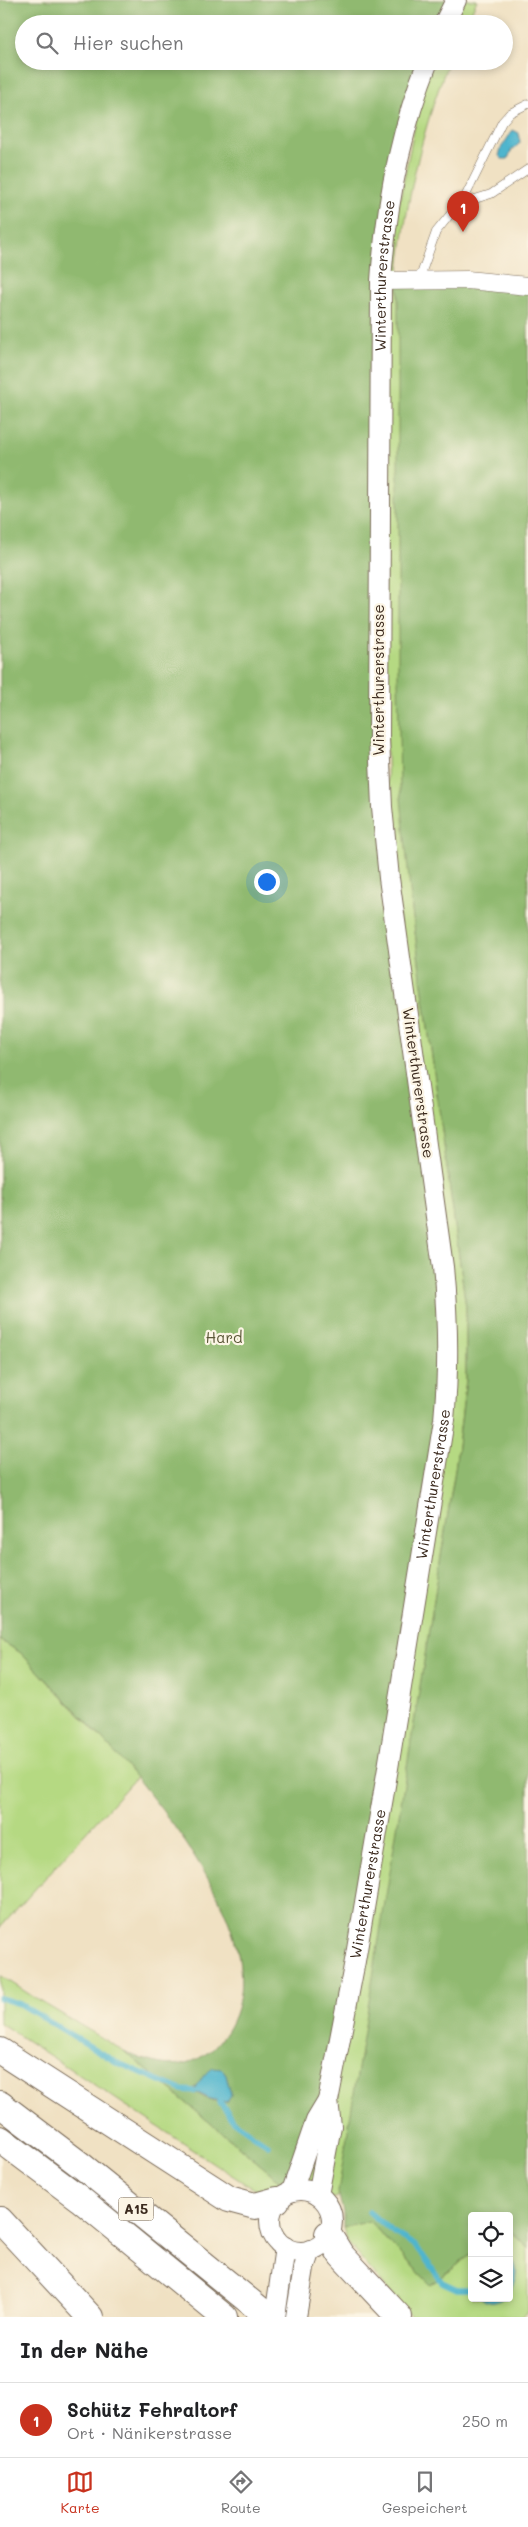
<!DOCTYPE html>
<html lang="de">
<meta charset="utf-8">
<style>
body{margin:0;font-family:Mali,sans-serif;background:#f6f6f6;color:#202124}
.controls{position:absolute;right:15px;bottom:15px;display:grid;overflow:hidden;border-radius:5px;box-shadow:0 2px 8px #0003}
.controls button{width:45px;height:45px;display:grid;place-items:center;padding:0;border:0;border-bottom:1px solid #e0e0e0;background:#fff;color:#202124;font:25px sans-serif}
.you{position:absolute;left:266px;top:881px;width:18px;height:18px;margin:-12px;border:4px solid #fff;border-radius:50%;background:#1a73e8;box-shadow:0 0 0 8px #1a73e833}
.badge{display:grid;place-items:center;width:32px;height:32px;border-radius:50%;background:#c8321e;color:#fff;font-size:16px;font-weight:700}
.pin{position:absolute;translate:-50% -41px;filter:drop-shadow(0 1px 2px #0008)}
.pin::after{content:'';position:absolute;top:26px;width:18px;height:15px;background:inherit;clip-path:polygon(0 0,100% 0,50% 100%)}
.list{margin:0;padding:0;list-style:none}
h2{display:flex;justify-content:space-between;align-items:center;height:65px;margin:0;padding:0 20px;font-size:21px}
h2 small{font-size:16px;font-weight:400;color:#757577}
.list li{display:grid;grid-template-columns:32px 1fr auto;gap:15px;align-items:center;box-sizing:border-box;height:75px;padding:0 20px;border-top:1px solid #e0e0e0}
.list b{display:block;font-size:19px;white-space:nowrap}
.list p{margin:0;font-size:16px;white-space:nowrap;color:#757577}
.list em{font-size:16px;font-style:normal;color:#757577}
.icon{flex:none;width:28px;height:28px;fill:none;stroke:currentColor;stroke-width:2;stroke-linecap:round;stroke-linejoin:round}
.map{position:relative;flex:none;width:528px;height:2317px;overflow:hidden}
.search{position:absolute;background:#fff;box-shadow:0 2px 8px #0003;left:15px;right:15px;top:15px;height:55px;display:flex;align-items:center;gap:12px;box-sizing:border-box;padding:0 18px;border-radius:28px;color:#757577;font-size:19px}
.sheet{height:140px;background:#fff}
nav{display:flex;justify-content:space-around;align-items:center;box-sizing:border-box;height:70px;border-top:1px solid #e0e0e0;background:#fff;font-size:14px;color:#757577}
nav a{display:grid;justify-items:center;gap:2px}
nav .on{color:#c8321e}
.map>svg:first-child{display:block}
</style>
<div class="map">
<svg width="528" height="2317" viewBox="0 0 528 2317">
<rect width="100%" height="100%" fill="#fcf5e5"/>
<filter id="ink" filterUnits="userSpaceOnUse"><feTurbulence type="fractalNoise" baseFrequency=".02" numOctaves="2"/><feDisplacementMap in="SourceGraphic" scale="10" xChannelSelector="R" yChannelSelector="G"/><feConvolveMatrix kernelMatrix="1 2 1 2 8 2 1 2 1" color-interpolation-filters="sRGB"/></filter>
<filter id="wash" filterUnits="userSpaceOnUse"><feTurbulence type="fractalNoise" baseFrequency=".0096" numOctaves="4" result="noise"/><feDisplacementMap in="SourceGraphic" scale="20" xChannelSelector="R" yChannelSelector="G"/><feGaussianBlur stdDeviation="1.12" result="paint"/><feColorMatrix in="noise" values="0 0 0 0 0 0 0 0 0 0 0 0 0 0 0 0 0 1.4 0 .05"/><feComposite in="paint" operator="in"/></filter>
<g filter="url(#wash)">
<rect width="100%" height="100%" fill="#f0e1c3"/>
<path fill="#b5d982" stroke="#788250" d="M456,0H477L466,24H444Z
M428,61H449C421,131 405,206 398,281L412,910L466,1307V1379L455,1470L338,2197L325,2201C303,2187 300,2190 277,2200L247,2185L0,2023V1975L38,2000L124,2051L292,2191L389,878L380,297Z
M0,1640L21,1653L137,1776L0,1928Z
M369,2221L431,2285L472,2254V2298H509V2229L528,2249V2312L522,2317H411L348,2243L343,2228Z"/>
<path fill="#90b970" stroke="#667247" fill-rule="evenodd" d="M0,0H456L444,24H24V61H428L388,208L379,738L448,1344L328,2101L292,2191L124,2051C155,2067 188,2073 214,2047C318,1941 90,1727 21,1653L0,1640ZM222,2069L226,2074L231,2096L227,2102C217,2103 200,2098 193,2089Z
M398,281L528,286V2249L509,2229V2216H472V2254L431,2285L369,2221L343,2228V2212L338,2192L455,1470L466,1380V1307L412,910L400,788L398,679Z"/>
<path fill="#4fb5cd" stroke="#457076" d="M513,130L519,133L520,143L511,151L508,159H502L499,156L501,148Z
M213,2068L222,2069L226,2074L231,2096L227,2102L210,2099L194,2091L204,2075Z
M509,2258C528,2265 506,2317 481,2298H509Z"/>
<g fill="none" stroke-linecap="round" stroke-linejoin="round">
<path stroke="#4fb5cd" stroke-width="5.5" d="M0,1998L20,2004L116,2062L182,2090L194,2091
M220,2102L235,2122L268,2145
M369,2212L390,2230L416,2246L442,2282L457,2289H472"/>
</g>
</g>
<g filter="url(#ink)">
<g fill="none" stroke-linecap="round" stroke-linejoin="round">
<g stroke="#7a6a58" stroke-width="9">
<path id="service" d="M459,204L491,194L528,169
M419,280L436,232L466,195L502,122L510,113L528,104"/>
</g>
<g stroke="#7a6a58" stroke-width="19">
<path id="tertiary" d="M381,281L467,280L528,286"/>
</g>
<g stroke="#7a6a58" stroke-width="22">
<g id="secondary">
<path d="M444,24L456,0"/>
<circle cx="301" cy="2221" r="31"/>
<path d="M292,2191L316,2121L328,2101"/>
<path id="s1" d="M318,2195L331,2126L328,2101L355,1961L388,1768L444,1420C449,1368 448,1319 443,1267L389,878L382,807L379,738L381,281C386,205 400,132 428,61"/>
<path d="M275,2317L285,2247"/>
<path d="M296,2317L304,2268L310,2250"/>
</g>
</g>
<g stroke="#7a6a58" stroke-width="28">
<path id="motorway" d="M0,2051L229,2199L255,2206L277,2200
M0,2104L82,2166L269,2317
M0,2139L80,2199L224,2317
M0,2220L90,2317
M328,2234L341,2255L399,2317"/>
</g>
<use href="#service" stroke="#fff" stroke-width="8"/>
<use href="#tertiary" stroke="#fff" stroke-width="18"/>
<use href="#secondary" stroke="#fff" stroke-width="20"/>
<use href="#motorway" stroke="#fff" stroke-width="26"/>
</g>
</g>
<g text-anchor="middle" stroke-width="4.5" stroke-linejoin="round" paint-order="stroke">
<rect fill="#fcf5e5" stroke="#75675a" stroke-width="1" x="118.5" y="2197.5" width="35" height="23" rx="4"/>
<g font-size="14" font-weight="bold" fill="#3b2a1e">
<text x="136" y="2214">A15</text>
</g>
<g font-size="15" fill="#3b2a1e" stroke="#fcf5e5">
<text dy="5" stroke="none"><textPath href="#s1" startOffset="1935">Winterthurerstrasse</textPath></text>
<text transform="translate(379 680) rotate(-90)" y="5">Winterthurerstrasse</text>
<text transform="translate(418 1083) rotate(82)" y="5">Winterthurerstrasse</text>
<text dy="5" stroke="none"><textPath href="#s1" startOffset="721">Winterthurerstrasse</textPath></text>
<text dy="5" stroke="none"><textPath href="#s1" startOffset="316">Winterthurerstrasse</textPath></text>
</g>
<g font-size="15" fill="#5a5637" stroke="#fcf5e5">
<text x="224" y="1343">Hard</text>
</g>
</g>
</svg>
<div class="controls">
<button><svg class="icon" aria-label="locate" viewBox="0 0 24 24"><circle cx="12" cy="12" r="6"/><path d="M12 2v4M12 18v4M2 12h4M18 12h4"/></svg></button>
<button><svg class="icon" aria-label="layers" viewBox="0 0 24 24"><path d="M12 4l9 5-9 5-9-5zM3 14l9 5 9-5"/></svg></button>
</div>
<div class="you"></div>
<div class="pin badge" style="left:463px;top:232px">1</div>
<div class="search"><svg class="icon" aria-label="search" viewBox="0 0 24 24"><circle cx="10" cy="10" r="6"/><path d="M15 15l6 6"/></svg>Hier suchen</div>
</div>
<section class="sheet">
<h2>In der Nähe<small></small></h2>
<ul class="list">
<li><span class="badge">1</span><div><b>Schütz Fehraltorf</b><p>Ort · Nänikerstrasse</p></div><em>250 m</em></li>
</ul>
</section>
<nav>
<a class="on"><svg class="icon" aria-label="map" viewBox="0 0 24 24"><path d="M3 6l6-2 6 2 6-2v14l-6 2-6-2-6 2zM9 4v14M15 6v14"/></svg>Karte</a>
<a><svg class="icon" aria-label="directions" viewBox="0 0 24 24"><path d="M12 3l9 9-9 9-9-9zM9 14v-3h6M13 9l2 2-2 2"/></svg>Route</a>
<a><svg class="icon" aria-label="saved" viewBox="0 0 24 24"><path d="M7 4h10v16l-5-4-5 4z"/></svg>Gespeichert</a>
</nav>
